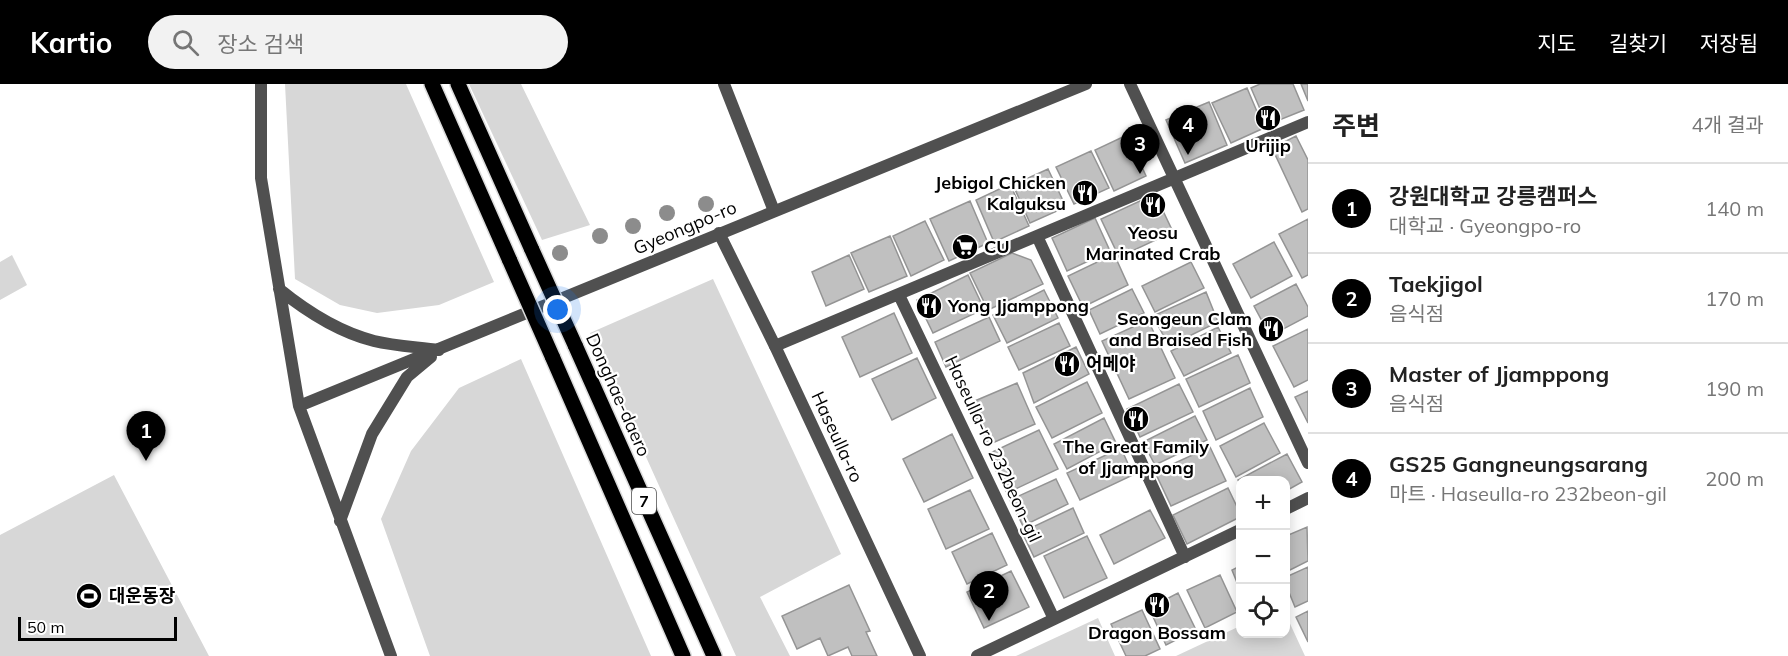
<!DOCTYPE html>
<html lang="ko">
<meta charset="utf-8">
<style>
body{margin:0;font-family:Mulish,"Noto Sans KR",sans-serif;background:#f2f2f2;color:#222}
.controls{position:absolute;right:18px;bottom:18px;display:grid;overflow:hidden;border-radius:12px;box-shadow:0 3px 15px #0003}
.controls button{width:54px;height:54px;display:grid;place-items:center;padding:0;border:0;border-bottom:2px solid #e0e0e0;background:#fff;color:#222;font:30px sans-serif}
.scale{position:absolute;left:18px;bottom:15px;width:159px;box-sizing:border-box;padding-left:6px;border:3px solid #000;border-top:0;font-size:16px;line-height:21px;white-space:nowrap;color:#000;-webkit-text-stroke:4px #fff;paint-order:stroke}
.you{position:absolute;left:558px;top:226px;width:21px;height:21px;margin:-15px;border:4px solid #fff;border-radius:50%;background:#1a73e8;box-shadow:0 0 0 9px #1a73e833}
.badge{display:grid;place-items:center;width:39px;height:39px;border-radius:50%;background:#000;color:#fff;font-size:20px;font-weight:700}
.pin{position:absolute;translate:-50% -50px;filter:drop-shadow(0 2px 3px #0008)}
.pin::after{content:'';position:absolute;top:32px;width:21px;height:18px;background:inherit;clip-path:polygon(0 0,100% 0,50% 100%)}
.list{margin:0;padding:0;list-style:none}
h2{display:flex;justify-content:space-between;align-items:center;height:78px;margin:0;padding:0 24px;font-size:26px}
h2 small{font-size:20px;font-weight:400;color:#767676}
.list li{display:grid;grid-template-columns:39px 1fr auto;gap:18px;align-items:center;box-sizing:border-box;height:90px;padding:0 24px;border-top:2px solid #e0e0e0}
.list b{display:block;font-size:22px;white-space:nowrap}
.list p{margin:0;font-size:20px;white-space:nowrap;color:#767676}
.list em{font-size:20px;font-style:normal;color:#767676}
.icon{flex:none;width:33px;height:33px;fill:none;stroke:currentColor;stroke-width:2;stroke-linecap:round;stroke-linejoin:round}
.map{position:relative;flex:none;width:1308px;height:572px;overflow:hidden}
header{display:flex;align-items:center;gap:36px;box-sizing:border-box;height:84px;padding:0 30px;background:#000;color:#fff}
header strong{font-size:28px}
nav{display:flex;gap:33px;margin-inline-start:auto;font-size:21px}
.search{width:420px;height:54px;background:#f2f2f2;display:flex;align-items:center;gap:15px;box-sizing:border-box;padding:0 21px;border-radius:33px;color:#767676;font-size:22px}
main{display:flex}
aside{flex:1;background:#fff}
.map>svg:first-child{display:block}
</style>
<header>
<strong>Kartio</strong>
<div class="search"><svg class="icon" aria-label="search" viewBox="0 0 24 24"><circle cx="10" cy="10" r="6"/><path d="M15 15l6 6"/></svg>장소 검색</div>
<nav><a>지도</a><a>길찾기</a><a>저장됨</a></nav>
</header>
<main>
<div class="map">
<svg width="1308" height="572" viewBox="0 0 1308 572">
<rect width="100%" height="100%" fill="#fff"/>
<path fill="#d7d7d7" d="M285,0H406L494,198L439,221L377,229L340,221L295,195Z
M469,0H521L590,141L542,156Z
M12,171L27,201L0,216V178Z
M713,195L841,470L760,513L790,572H736L590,249Z
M521,275L651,572H430L381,435L411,367L459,304Z
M114,391L209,572H0V451Z
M1286,531L1305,572H1176L1240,542V550H1286Z
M1098,534L1115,572H1016Z"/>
<path fill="#c0c0c0" stroke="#949494" stroke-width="1.5" d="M1260,0H1293L1304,26L1267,41L1251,4Z
M1301,0H1308V17Z
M1247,4L1264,44L1231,59L1212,19Z
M1209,18L1227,61L1185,79L1166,36Z
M1127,51L1146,92L1114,107L1095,66Z
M1296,52L1308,76V125L1302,128L1272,64Z
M1091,67L1109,104L1074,120L1056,83Z
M1048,85L1066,123L1030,139L1013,101Z
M1010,100L1029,142L994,158L976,116Z
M1155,110L1173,148L1119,173L1101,135Z
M970,117L988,159L949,177L930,135Z
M1095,134L1110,167L1067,187L1052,154Z
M1308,135V191L1302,194L1279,150Z
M925,137L944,176L911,192L893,152Z
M890,152L907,192L869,208L851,169Z
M1274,158L1292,192L1251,214L1233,180Z
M1012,169L1031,176L1043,200L988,226L970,189Z
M1114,170L1128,201L1083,223L1068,192Z
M849,171L864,205L826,222L812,188Z
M1191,178L1204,204L1155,228L1142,202Z
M968,191L984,225L933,249L917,216Z
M1296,200L1308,223V232L1270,252L1254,222Z
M1132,205L1144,229L1100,250L1089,226Z
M1044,206L1058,234L1007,259L993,231Z
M1206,208L1218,238L1169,262L1153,232Z
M894,229L912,269L860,293L842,253Z
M989,233L1000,257L946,283L935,258Z
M1148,236L1175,294L1129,315L1102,257Z
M1059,239L1070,262L1019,286L1008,263Z
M1218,243L1231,269L1184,292L1171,267Z
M1308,245V296L1294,303L1273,262Z
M1076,263L1089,290L1034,319L1023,289Z
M1238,271L1250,299L1199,323L1186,295Z
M917,274L936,314L892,336L872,295Z
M1087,298L1102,329L1052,354L1036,323Z
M1017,299L1035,340L988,361L970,319Z
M1179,300L1193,328L1140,353L1127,325Z
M1250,304L1263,333L1216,356L1203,327Z
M1308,307V339L1295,313Z
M1195,332L1207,356L1155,381L1143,358Z
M1104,334L1116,359L1067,385L1054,360Z
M1264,339L1280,369L1236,393L1220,362Z
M1039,346L1058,385L1007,409L988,370Z
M952,350L973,394L924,418L903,375Z
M1210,363L1226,397L1171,422L1155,388Z
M1121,364L1133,391L1080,416L1067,389Z
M1287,370L1302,398L1286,407V396H1240V400L1238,396Z
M1056,395L1068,420L1023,442L1010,416Z
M1228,404L1240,429V433L1187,460L1173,431Z
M970,406L989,445L946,465L928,425Z
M1073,424L1084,449L1034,473L1022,448Z
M1150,426L1165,454L1114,480L1100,451Z
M1307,443L1308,477L1286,488V452Z
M992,449L1007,481L967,500L952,468Z
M1087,452L1107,494L1064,514L1044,472Z
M1240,482V506L1232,486Z
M1308,483V517L1295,523L1286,501V493Z
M1011,487L1029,523L984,544L967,508Z
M1220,491L1237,528L1205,544L1187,506Z
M849,501L870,547L866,548L877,572H852L848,563L828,572L820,554L797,565L782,532Z
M1178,509L1196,546L1166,561L1149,524Z
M1142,526L1160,565L1145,572H1126L1111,540Z
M1308,527V558L1296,533Z"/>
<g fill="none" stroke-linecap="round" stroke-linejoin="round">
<g stroke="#dbdbdb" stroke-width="18">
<path id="primary" d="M432,0L510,177
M458,0L532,166
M575,261L714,572
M552,272L683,572"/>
</g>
<path stroke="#505050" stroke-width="12" d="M724,0L774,127
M1130,0L1308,379
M1037,152L1185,473
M899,211L1054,535
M775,262L1308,38
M1286,425L1308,414
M977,572L1240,446"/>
<path stroke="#505050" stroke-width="12" d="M261,0V94L299,322L391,572
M719,149L775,262L920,572
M279,205C306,227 339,248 374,257C395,262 418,263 439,266
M299,322L1086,0
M340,437L372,350L407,293L431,273"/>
<use href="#primary" stroke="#000" stroke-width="15"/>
<g stroke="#dbdbdb" stroke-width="18" stroke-linecap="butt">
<path id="primary-bridge" d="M532,166L575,261
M510,177L552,272"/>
</g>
<use href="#primary-bridge" stroke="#000" stroke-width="15"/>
</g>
<g fill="#8c8c8c">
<circle cx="706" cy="120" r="8"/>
<circle cx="667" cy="129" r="8"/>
<circle cx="633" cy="142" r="8"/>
<circle cx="600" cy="152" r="8"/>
<circle cx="560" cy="169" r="8"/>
</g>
<defs>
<g id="restaurant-disc" transform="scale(1.35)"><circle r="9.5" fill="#000" stroke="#fff"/><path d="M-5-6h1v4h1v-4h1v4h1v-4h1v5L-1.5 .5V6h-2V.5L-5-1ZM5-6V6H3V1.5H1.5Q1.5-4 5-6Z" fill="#fff"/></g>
<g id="supermarket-disc" transform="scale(1.35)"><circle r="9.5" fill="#000" stroke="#fff"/><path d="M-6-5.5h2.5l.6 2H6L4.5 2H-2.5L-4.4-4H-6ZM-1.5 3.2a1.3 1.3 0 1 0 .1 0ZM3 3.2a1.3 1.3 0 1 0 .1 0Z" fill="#fff"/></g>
<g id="stadium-disc" transform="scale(1.35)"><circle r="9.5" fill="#000" stroke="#fff"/><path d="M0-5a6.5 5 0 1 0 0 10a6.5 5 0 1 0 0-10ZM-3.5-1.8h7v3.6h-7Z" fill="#fff"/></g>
</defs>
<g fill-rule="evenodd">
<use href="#restaurant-disc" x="1268" y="34"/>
<use href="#restaurant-disc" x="1085" y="109"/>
<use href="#restaurant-disc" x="1153" y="121"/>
<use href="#supermarket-disc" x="965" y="163"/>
<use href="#restaurant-disc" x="929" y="222"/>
<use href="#restaurant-disc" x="1271" y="245"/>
<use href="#restaurant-disc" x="1067" y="280"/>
<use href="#restaurant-disc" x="1136" y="335"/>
<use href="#stadium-disc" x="89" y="512"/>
<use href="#restaurant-disc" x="1157" y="521"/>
</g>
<g text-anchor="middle" stroke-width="4.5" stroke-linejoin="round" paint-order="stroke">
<rect fill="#fff" stroke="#4c4c4c" stroke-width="1.5" x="632" y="404" width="24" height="26" rx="4.5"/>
<g font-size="16" font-weight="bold" fill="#000">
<text x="644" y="423">7</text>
</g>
<g font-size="18" font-weight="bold" fill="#000" stroke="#fff">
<text x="1268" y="68">Urijip</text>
<text x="1066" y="105" text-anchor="end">Jebigol Chicken<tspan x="1066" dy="21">Kalguksu</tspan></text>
<text x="1153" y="155">Yeosu<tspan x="1153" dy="21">Marinated Crab</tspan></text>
<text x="984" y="169" text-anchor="start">CU</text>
<text x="948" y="228" text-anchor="start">Yong Jjamppong</text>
<text x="1252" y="241" text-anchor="end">Seongeun Clam<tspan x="1252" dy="21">and Braised Fish</tspan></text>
<text x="1086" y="286" text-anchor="start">어메야</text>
<text x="1136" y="369">The Great Family<tspan x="1136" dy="21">of Jjamppong</tspan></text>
<text x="109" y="518" text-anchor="start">대운동장</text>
<text x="1157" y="555">Dragon Bossam</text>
</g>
<g font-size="18" fill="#000" stroke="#fff">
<text transform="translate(685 144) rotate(-23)" y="6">Gyeongpo-ro</text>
<text transform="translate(618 311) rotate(66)" y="6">Donghae-daero</text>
<text transform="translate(837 353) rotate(65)" y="6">Haseulla-ro</text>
<text transform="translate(993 365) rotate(65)" y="6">Haseulla-ro 232beon-gil</text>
</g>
</g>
</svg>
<div class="controls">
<button>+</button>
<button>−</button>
<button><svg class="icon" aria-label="locate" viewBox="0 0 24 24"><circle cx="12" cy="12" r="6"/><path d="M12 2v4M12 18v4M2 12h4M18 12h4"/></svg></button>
</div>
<div class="scale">50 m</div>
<div class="you"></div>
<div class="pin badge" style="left:146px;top:377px">1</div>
<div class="pin badge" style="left:989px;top:537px">2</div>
<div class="pin badge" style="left:1140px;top:90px">3</div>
<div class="pin badge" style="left:1188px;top:71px">4</div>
</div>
<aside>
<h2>주변<small>4개 결과</small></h2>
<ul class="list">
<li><span class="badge">1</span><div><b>강원대학교 강릉캠퍼스</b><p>대학교 · Gyeongpo-ro</p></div><em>140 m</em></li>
<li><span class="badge">2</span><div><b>Taekjigol</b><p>음식점</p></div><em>170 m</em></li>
<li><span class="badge">3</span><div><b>Master of Jjamppong</b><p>음식점</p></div><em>190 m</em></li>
<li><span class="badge">4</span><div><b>GS25 Gangneungsarang</b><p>마트 · Haseulla-ro 232beon-gil</p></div><em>200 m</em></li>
</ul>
</aside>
</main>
